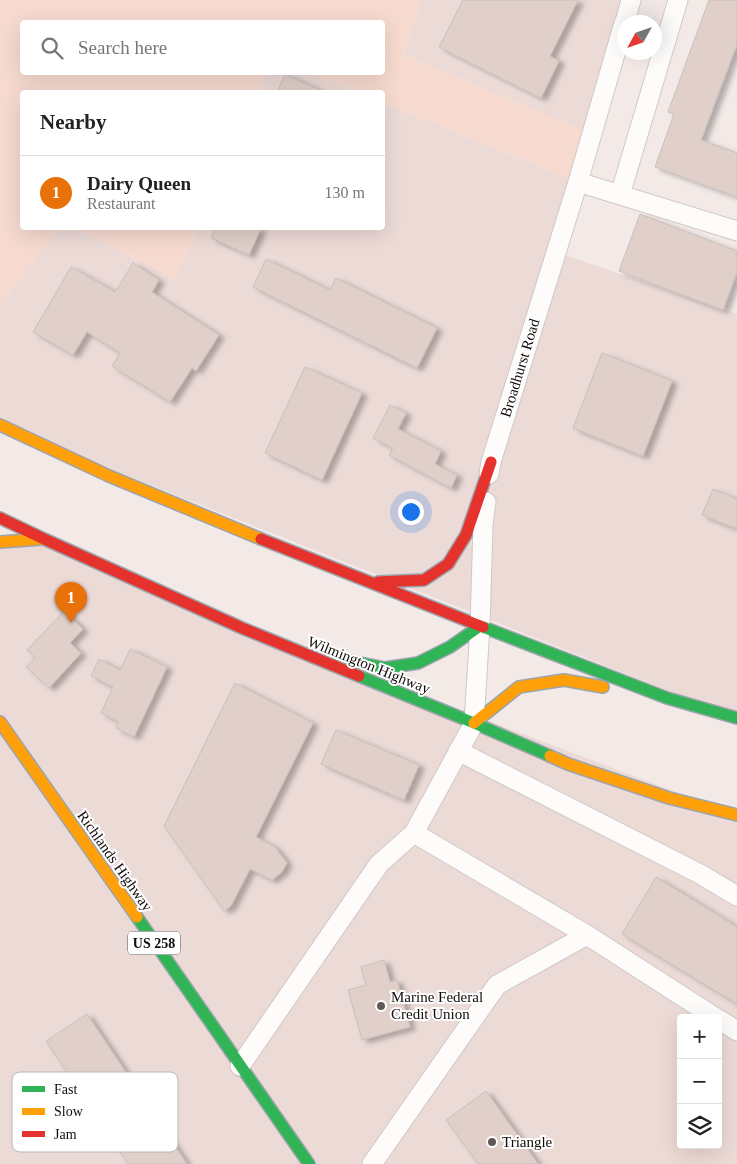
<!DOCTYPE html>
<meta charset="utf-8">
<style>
body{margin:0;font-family:"Times New Roman",serif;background:#f2f2f2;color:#222}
.controls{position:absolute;right:15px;bottom:15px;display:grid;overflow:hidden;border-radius:5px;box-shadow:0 5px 20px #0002}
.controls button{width:45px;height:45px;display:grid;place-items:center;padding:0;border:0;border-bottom:1px solid #e0e0e0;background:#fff;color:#222;font:25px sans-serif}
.compass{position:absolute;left:617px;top:15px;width:45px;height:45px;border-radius:50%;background:#fff;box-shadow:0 5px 20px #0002;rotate:230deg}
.you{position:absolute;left:410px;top:511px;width:18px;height:18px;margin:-12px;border:4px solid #fff;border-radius:50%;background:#1a73e8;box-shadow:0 0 0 8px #1a73e833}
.badge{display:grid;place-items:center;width:32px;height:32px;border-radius:50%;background:#605a57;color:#fff;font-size:16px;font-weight:700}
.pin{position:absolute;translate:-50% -41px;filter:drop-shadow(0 1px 2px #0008)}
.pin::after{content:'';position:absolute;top:26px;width:18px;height:15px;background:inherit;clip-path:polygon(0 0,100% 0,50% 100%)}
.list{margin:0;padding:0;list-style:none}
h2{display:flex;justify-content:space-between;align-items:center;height:65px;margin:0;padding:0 20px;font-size:21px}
h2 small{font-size:16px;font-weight:400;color:#767676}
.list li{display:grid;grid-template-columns:32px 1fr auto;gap:15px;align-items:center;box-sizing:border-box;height:75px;padding:0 20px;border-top:1px solid #e0e0e0}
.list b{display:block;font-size:19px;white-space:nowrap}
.list p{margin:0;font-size:16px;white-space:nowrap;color:#767676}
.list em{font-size:16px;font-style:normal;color:#767676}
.icon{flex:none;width:28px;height:28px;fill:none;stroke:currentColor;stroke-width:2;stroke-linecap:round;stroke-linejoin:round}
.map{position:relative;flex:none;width:737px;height:1164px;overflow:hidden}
.search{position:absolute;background:#fff;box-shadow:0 5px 20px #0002;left:20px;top:20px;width:365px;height:55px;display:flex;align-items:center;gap:12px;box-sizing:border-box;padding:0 18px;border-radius:5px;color:#767676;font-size:19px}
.panel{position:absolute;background:#fff;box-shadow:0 5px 20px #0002;left:20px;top:90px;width:365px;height:140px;border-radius:5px}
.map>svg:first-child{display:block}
</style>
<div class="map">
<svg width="737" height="1164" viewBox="0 0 737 1164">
<defs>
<filter id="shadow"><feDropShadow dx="5.5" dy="3" stdDeviation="2.5" flood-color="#0004"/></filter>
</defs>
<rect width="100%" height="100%" fill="#f3eae7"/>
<path fill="#ecdad6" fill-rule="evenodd" d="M422,0H631L592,134L404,55Z
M267,72L308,73L358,92H258Z
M383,103L578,182L556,252L737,314V718L0,425V306L59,228H75L175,279L198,228H382Z
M44,539L227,622L737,815V1164H0V542ZM681,1018H718V1145H681Z"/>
<path fill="#f6dad0" d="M0,0H422L404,55L592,134L578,182L383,103L382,92H358L308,73L382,72V22H22V72L267,73L258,92H22V228H59L0,306Z
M75,228H198L175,279Z"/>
<path fill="#e1d0ca" stroke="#c6c0be" filter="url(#shadow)" d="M463,0H578L550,56L559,61L541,98L439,47Z
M709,0H737V44L701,140L737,153V197L655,167L674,114L668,112Z
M285,74L324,92H277Z
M640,214L737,251V272L723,310L619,271Z
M215,228H261L249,255L211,238Z
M266,259L330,290L336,278L437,328L417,368L253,287Z
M133,263L159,280L152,292L219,335L196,371L192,368L170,402L112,366L120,353L87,332L73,355L33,332L71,267L115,292Z
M602,353L672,381L643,456L573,428Z
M305,367L362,393L322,480L265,453Z
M390,405L406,413L398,429L441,451L435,464L457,475L451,488L389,455L393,448L373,438Z
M713,489L737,499V529L702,515Z
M64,611L83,629L70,643L81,653L49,688L26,667L35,657L27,650Z
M130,649L167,667L134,737L116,728L119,722L101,713L113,687L91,676L99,659L120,670Z
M235,683L313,723L256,837L275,847L287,863L282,872L272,880L250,869L231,906L224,911L164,826Z
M336,730L419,765L404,800L321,764Z
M656,877L737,927V1004L622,934Z
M384,960L390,982L397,980L410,1027L362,1040L348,990L366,985L361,967Z
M87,1014L187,1164H128L46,1041Z
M486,1091L538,1164H478L446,1120Z"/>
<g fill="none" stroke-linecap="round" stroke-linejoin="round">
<g stroke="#cfc8c6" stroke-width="21">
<path id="street" d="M625,22L631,0
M578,182L737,231
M620,195L678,0
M489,474L491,462L578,182L624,23
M458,751L700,874L737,896
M414,833L587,935L716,1018
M718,1019L737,1031
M240,1066L379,864L414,833L474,723L480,626L483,525L486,502
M372,1164L497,985L587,935"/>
</g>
<g stroke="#9ca5ac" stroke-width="14">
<path id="fast" d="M483,627L667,698L737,718
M350,661L385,668L418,663L450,647L480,626
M359,676L474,723L550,756
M137,917L309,1164"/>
</g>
<g stroke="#9ca5ac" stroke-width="14">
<path id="slow" d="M0,425L109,476L261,539
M0,542L42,539
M0,722L137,917
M474,723L519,687L564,680L603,687
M550,756L568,764L669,798L737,815"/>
</g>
<g stroke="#9ca5ac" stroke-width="14">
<path id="jam" d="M0,518L44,539L242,628L359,676
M261,539L483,627
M378,582L424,580L448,564L466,535L491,462"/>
</g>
<use href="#street" stroke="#fdfcfb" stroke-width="19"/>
<use href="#fast" stroke="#30b455" stroke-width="11"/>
<use href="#slow" stroke="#ff9f0a" stroke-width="11"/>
<use href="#jam" stroke="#e5322d" stroke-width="11"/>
</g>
<g fill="#605a57" stroke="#fff" stroke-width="2">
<circle cx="381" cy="1006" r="5"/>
<circle cx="492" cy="1142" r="5"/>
</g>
<g text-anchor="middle" stroke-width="4" stroke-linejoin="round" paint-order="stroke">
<rect fill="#fff" stroke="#585554" stroke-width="1" x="128" y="931.5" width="52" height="23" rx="4"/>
<g font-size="14" font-weight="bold" fill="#110c0a">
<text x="154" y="948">US 258</text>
</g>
<g font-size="15" fill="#110c0a" stroke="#fff">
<text transform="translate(520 368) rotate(-73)" y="5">Broadhurst Road</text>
<text transform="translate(369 665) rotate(22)" y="5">Wilmington Highway</text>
<text transform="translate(115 861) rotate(55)" y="5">Richlands Highway</text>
</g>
<g font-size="15" fill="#110c0a" stroke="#fff" text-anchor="start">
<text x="391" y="1002">Marine Federal<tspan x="391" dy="17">Credit Union</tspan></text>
<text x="502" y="1147">Triangle</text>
</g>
</g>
<rect x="12" y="1072" width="166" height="80" rx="8" fill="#fff" stroke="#b8b6b6" stroke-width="1"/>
<rect x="22" y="1086" width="23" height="6" fill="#30b455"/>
<rect x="22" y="1108" width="23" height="7" fill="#ff9f0a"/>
<rect x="22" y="1131" width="23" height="6" fill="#e5322d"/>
<g font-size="14" fill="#110c0a">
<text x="54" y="1094">Fast</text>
<text x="54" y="1116">Slow</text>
<text x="54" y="1139">Jam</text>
</g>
</svg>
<div class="controls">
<button>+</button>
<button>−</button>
<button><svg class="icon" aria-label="layers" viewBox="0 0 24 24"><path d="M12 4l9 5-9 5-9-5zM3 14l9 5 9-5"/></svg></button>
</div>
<svg class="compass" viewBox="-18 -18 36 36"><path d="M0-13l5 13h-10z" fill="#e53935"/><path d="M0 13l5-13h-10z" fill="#767676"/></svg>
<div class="you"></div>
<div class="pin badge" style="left:71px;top:623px;background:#e8710a">1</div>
<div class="search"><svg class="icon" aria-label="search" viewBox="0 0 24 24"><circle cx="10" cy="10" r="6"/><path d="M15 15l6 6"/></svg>Search here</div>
<section class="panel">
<h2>Nearby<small></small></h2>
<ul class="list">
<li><span class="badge" style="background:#e8710a">1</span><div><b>Dairy Queen</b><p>Restaurant</p></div><em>130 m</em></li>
</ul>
</section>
</div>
